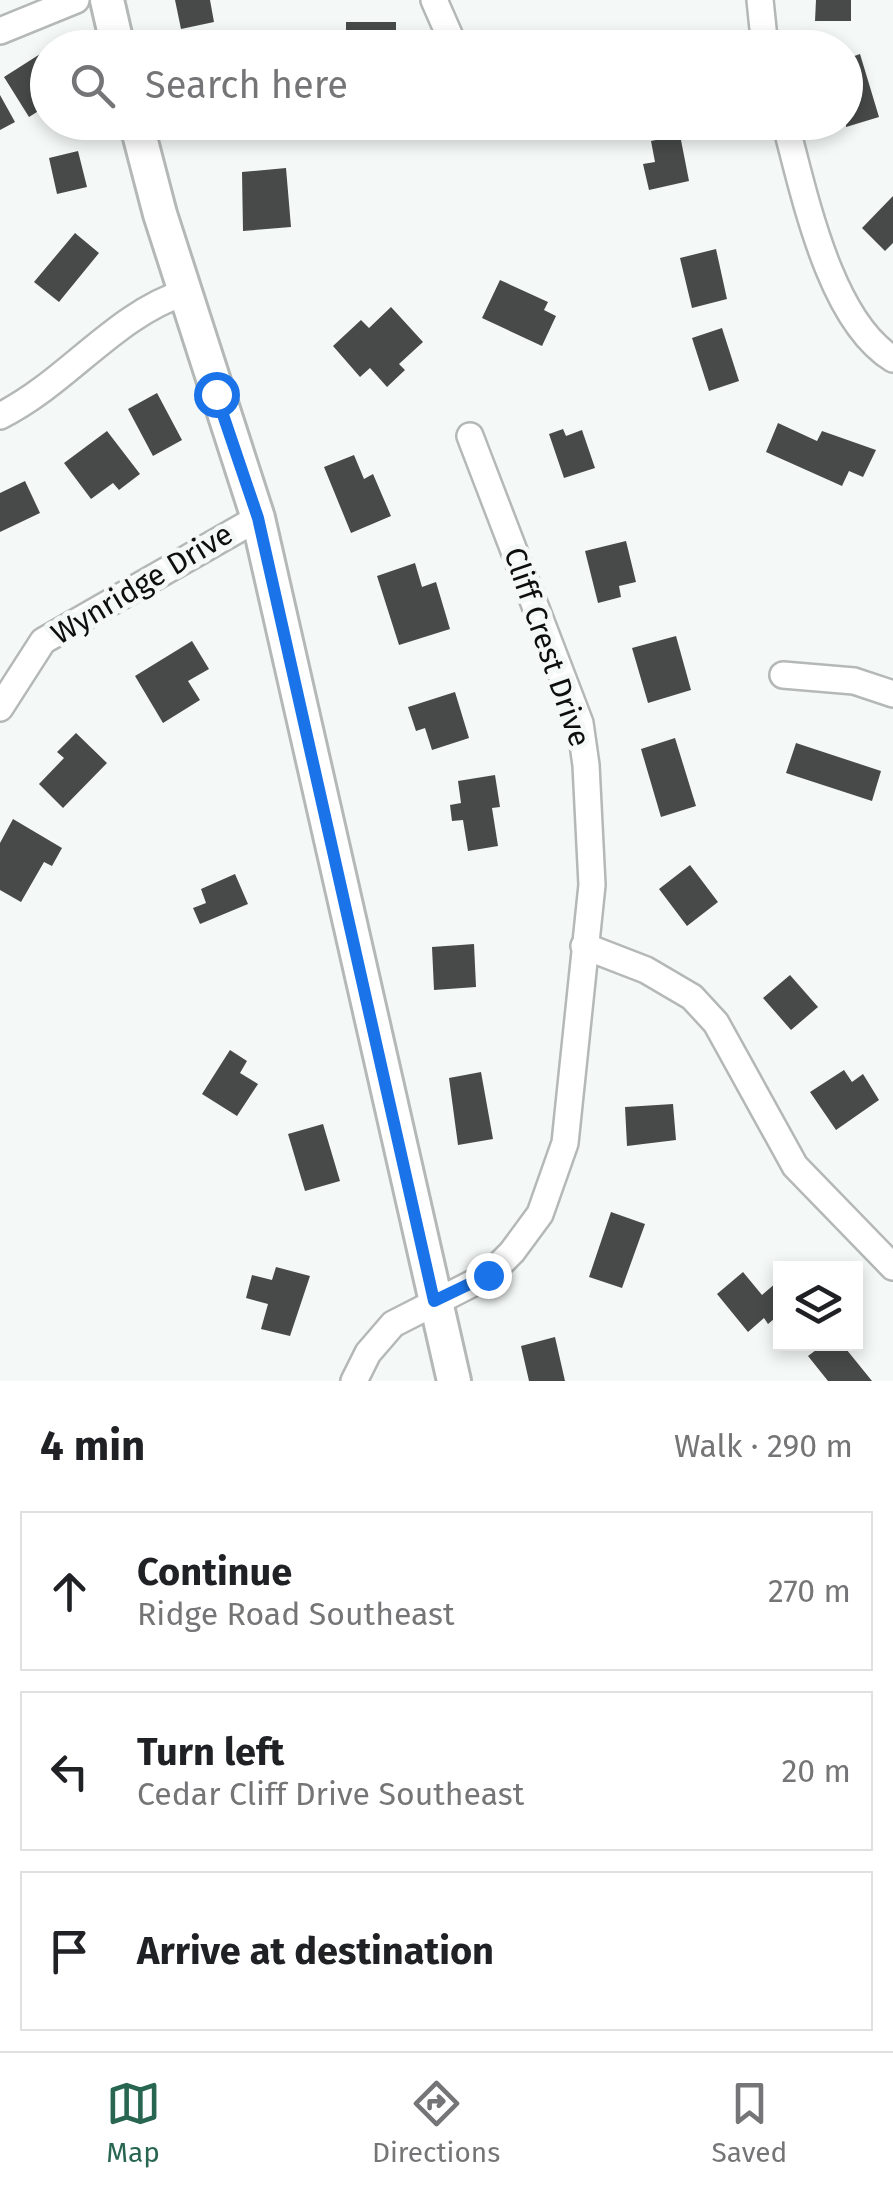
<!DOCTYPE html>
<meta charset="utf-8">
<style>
body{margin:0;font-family:"Fira Sans",sans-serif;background:#f6f6f6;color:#202124}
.controls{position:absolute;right:30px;bottom:30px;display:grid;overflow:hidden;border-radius:0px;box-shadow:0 5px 15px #0003}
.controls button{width:90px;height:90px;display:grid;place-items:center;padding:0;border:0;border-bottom:2px solid #e0e0e0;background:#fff;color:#202124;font:50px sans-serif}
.stop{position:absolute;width:30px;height:30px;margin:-22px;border:8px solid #1a73e8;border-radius:50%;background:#fff}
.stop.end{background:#1a73e8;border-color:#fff;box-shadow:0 2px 10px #0008}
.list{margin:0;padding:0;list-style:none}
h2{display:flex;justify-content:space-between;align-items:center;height:130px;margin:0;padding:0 40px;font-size:42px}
h2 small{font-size:32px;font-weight:400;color:#757577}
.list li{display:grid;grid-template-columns:65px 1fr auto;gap:30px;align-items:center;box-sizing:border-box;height:160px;margin:0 20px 20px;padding:0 20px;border:2px solid #e0e0e0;border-radius:0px}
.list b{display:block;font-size:38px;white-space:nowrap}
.list p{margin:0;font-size:32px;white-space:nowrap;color:#757577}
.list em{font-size:32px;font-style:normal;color:#757577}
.icon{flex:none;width:55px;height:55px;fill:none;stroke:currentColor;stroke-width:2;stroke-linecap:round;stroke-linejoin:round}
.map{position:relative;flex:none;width:893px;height:1381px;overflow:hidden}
.search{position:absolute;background:#fff;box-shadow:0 5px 15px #0003;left:30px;right:30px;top:30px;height:110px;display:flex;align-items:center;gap:25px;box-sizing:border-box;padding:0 35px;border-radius:55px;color:#757577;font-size:38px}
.sheet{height:670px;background:#fff}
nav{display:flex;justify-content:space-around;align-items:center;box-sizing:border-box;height:140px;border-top:2px solid #e0e0e0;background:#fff;font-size:28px;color:#757577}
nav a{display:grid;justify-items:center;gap:5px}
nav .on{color:#286652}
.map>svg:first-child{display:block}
</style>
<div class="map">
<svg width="893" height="1381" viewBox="0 0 893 1381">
<rect width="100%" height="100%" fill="#f4f9f7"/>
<path fill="#474a49" d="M175,0H210L214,22L181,29Z
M816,0H851V21H815Z
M346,22H396V48H323V42H346Z
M48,49V105L29,117L4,77Z
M860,54L879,117L846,127V59Z
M0,95L15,122L0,130Z
M207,122H260L261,126L209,133Z
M680,135L689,181L649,190L643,164L655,162L651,141Z
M78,151L87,187L57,194L49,158Z
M286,168L291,227L243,231L242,172Z
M893,196V243L885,251L862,228Z
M75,233L99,253L59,302L34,282Z
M716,249L727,299L692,308L680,258Z
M500,280L548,302L544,310L556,316L542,346L482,318Z
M391,307L423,342L399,364L405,370L387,387L370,368L360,377L333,346L361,320L369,328Z
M722,328L739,381L709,391L692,338Z
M157,393L182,440L153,456L128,409Z
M778,423L817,441L822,431L876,450L863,477L849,471L842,486L766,452Z
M563,429L566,436L582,430L595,468L564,478L549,434Z
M107,431L140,474L119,490L113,483L91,499L64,463Z
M354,455L364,479L373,474L391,516L351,533L324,467Z
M25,481L40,513L0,532V493Z
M626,541L636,582L619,586L621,597L598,603L585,551Z
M415,563L422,587L436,582L450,629L399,645L377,576Z
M676,636L691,690L648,703L632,648Z
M192,641L209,669L188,681L200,700L163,723L135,676Z
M455,692L469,738L432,750L425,728L416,731L408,707Z
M76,733L107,763L63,808L39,784L64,758L57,752Z
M675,738L696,806L661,817L641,749Z
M796,743L881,771L872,801L786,773Z
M495,775L500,807L492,808L498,846L468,851L463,820L452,821L450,805L461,803L458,781Z
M13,819L62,848L52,866L44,862L21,902L0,890V843Z
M690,865L718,902L687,926L659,889Z
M235,874L248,904L200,924L193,908L206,903L201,889Z
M474,944L476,987L434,990L432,947Z
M790,975L818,1007L791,1030L763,998Z
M230,1050L247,1061L240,1073L258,1084L237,1116L202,1094Z
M844,1070L852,1082L863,1074L879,1100L836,1130L810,1092Z
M481,1072L493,1139L458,1145L449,1078Z
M673,1104L676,1140L627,1146L625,1107Z
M323,1124L340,1181L305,1191L288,1134Z
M611,1212L645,1224L622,1288L589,1277Z
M276,1267L310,1276L290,1336L261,1329L268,1304L246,1298L252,1275L272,1280Z
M743,1272L762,1295L777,1282L780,1286V1314L768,1324L764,1318L748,1332L717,1294Z
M555,1337L565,1381H529L521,1346Z
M824,1344H842L872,1381H828L808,1356Z"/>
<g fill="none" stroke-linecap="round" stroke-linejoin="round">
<g stroke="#b4b8b6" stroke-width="30">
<path id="minor" d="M434,0L455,48
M760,0L765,48
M0,31L76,0
M785,122C804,192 829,320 893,359
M0,416C68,382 114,315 186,292
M783,675L854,681L893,694
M0,708L43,641L258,518
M584,946L646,970L692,997L716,1023L795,1166L893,1267
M354,1381L368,1353L393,1324L489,1275L512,1252L540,1214L565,1143L592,885L586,765L580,723L470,436"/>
</g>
<g stroke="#b4b8b6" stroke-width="38">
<path id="tertiary" d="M107,0L118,48
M136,122L160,214L258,518L454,1381"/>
</g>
<use href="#minor" stroke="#fff" stroke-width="25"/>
<use href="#tertiary" stroke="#fff" stroke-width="32"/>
</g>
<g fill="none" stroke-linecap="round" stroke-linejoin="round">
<path stroke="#1a73e8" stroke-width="12" d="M216,394L258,518L434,1301L488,1275"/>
</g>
<g text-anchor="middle" stroke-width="10" stroke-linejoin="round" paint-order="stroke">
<g font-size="30" fill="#0d0e0d" stroke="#f4f9f7">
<text transform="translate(142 584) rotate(-31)" y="10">Wynridge Drive</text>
<text transform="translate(547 647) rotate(71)" y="10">Cliff Crest Drive</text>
</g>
</g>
</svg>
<div class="controls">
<button><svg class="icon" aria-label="layers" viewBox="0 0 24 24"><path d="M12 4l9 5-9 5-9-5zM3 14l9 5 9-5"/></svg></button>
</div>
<div class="stop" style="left:216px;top:394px"></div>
<div class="stop end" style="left:488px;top:1275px"></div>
<div class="search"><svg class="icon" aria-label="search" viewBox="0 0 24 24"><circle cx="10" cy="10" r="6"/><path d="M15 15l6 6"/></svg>Search here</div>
</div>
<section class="sheet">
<h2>4 min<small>Walk · 290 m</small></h2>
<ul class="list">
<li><svg class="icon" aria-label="ahead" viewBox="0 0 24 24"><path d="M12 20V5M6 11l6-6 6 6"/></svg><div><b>Continue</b><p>Ridge Road Southeast</p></div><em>270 m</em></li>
<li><svg class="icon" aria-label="left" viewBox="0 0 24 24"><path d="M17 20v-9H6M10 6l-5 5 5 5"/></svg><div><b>Turn left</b><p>Cedar Cliff Drive Southeast</p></div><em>20 m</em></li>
<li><svg class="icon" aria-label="arrive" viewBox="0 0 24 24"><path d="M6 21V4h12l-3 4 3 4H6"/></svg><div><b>Arrive at destination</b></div></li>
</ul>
</section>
<nav>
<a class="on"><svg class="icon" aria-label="map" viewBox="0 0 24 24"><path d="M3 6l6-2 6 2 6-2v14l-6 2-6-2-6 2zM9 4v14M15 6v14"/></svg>Map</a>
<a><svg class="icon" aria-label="directions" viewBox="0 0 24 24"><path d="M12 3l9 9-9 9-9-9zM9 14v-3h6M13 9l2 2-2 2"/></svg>Directions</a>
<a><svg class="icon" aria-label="saved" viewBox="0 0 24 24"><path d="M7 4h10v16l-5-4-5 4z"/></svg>Saved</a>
</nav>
